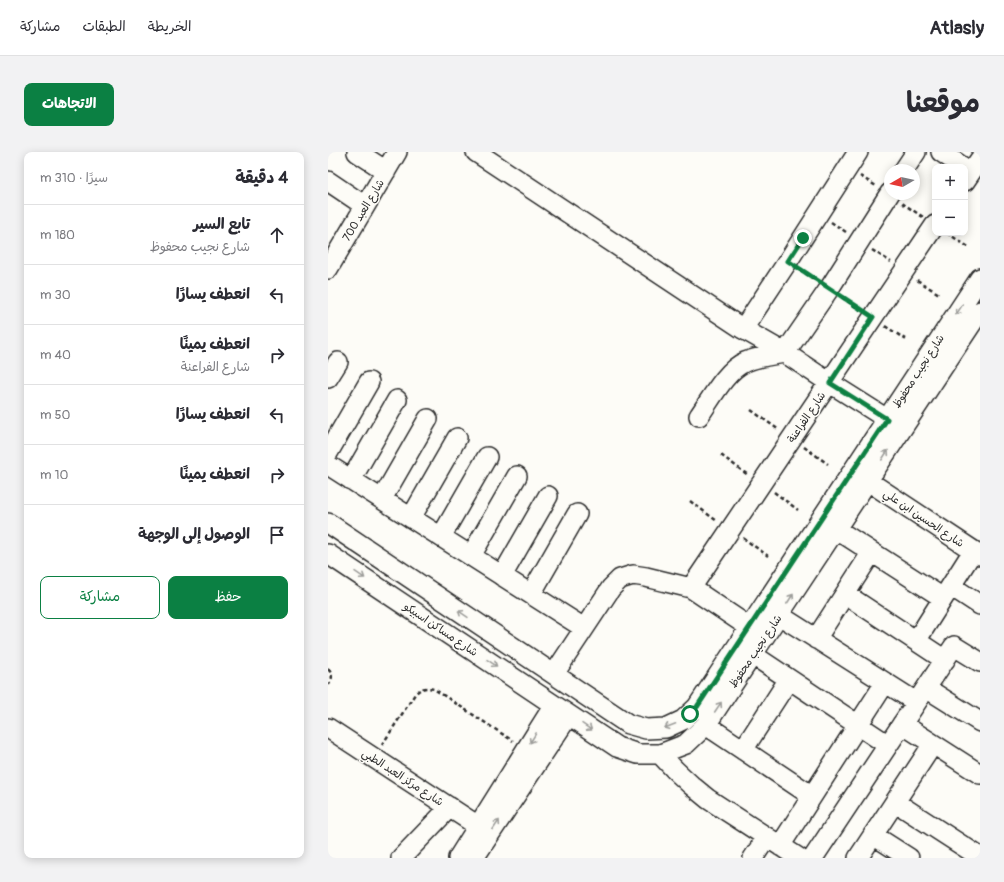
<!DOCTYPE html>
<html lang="ar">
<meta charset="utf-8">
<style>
body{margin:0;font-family:Pangolin,"Playpen Sans Arabic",sans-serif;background:#f2f2f3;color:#2b2b33;direction:rtl}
.controls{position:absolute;right:12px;top:12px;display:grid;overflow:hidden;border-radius:8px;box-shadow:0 2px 10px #0003}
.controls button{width:36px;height:36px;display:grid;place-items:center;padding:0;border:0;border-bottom:1px solid #e1e1e2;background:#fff;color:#2b2b33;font:20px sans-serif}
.compass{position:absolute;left:556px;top:12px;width:36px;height:36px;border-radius:50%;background:#fff;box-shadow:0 2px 10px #0003;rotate:261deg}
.stop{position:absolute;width:12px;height:12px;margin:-9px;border:3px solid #0b8043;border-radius:50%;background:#fff}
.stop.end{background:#0b8043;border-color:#fff;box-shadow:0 1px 4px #0008}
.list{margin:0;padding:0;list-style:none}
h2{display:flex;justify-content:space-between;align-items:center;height:52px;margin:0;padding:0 16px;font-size:17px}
h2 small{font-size:13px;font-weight:400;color:#7c7c81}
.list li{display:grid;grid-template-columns:26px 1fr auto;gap:12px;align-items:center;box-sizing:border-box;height:60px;padding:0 16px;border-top:1px solid #e1e1e2}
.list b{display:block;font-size:15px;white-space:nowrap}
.list p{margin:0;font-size:13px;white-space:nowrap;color:#7c7c81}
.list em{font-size:13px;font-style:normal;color:#7c7c81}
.actions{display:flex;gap:8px;padding:12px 16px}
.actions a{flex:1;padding:9px 0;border:1px solid #0b8043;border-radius:8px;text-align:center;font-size:14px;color:#0b8043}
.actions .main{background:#0b8043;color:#fff}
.icon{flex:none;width:22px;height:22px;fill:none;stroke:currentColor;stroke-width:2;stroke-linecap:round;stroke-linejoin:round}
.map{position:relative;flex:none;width:652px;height:706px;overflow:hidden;direction:ltr;border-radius:8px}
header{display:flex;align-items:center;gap:24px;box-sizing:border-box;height:56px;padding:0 20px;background:#fff;border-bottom:1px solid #e1e1e2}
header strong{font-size:19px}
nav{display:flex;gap:22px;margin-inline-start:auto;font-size:14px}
.intro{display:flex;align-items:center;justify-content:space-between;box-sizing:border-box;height:96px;padding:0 24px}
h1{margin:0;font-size:28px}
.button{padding:10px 18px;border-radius:8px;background:#0b8043;color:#fff;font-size:14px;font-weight:700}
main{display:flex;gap:24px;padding:0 24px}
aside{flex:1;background:#fff;border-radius:8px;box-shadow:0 2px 10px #0003}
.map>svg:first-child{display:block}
</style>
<header>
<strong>Atlasly</strong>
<nav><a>الخريطة</a><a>الطبقات</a><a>مشاركة</a></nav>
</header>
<div class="intro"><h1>موقعنا</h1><a class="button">الاتجاهات</a></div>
<main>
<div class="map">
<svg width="652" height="706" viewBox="0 0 652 706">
<rect width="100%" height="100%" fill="#fdfcf7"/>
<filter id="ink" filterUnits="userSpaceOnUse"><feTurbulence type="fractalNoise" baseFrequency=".025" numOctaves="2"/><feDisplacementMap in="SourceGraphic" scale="8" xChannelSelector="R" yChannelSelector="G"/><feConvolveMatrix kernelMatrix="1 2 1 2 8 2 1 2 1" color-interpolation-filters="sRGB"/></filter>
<g filter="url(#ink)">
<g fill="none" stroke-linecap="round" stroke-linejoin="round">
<g stroke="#2b2b2b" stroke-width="22">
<path id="minor" d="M29,0L58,19
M148,0L415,177L457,201L502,231L559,267
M613,0L635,15
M576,18L588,0
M0,29L37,54
M637,29L652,7
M0,117L69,0
M415,177L460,109L530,0
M0,226L10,210
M371,264C383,247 398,218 417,210C429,205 444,203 457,201L501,137L562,41
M0,301L41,230
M0,313L256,476
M23,328L69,248
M540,329L652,403
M54,347L100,267
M83,366L129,286
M0,371L300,572L318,577L338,576L355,568L369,555L652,126
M508,377L615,446
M113,385L159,305
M0,402L289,595L310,602H332L358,592L378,573L652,159
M143,404L189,324
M174,424L220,344
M623,434L652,453
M363,436L607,73
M203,442L249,362
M517,442L617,508
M451,463L588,550
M488,487L544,400
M588,489L645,399
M425,503L560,593
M226,522L283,436L292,427L305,423L318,425L363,436L421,475
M598,536L652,570
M574,572L652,622
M378,573L484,644
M0,576L150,674
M415,598L461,527
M332,602L347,618L363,633L380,647L471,706
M567,650L652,705
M545,683L581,706
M452,694L557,531
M73,706L122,655
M130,706L226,553
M146,706L241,563
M425,706L439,685
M485,706L626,494L652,510
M530,706L605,592"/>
</g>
<path stroke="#2b2b2b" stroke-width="2.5" stroke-dasharray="4 3" stroke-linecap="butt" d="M532,24L548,34
M574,51L595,65
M503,70L518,80
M619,81L642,96
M544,98L563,110
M472,117L488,128
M589,128L611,142
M514,145L533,158
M557,174L580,189
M423,258L451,278
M476,295L500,312
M393,303L420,323
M446,340L470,358
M362,349L389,369
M415,386L440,404
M0,517C6,523 4,528 0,534
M54,593L87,542C93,536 97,535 106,537L185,589"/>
<use href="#minor" stroke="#fdfcf7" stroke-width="19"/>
</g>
<defs><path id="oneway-shaft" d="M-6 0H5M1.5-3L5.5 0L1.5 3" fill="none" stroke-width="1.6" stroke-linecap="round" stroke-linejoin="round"/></defs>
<g stroke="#9e9e9b">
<use href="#oneway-shaft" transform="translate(631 158) rotate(123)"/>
<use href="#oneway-shaft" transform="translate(557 303) rotate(-57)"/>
<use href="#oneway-shaft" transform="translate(32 423) rotate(34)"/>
<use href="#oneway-shaft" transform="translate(462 447) rotate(-57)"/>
<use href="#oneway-shaft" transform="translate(135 462) rotate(-146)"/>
<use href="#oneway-shaft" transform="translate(164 511) rotate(34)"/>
<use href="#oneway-shaft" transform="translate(390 555) rotate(-56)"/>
<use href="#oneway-shaft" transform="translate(342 574) rotate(159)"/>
<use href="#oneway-shaft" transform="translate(259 575) rotate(34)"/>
<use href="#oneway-shaft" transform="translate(205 586) rotate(122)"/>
<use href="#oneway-shaft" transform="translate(168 673) rotate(-56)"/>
</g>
</g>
<g fill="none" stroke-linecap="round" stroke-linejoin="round" filter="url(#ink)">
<path stroke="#0b8043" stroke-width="5" d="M362,562L369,555L559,267L502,231L545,165L460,109L475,86"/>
</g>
<g text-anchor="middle" stroke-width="3" stroke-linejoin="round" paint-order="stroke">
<g font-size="11" fill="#2b2b2b" stroke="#fdfcf7">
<text transform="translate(35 58) rotate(-59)" y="4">شارع العبد 700</text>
<text transform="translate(590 219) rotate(-57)" y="4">شارع نجيب محفوظ</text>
<text transform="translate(478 265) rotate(-56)" y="4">شارع الفراعنة</text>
<text transform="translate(596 366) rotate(34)" y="4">شارع الحسين ابن علي</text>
<text transform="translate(113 477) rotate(34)" y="4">شارع مساكن اسبيكو</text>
<text transform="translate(427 499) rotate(-56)" y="4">شارع نجيب محفوظ</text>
<text transform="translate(75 625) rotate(33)" y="4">شارع مركز العبد الطبي</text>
</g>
</g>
</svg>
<div class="controls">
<button>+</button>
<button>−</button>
</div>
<svg class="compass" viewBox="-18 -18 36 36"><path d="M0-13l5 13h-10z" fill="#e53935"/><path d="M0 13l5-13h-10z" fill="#7c7c81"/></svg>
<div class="stop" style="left:362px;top:562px"></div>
<div class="stop end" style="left:475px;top:86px"></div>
</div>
<aside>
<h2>4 دقيقة<small>سيرًا · 310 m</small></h2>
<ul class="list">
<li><svg class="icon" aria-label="ahead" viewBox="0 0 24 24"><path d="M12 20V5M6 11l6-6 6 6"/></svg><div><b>تابع السير</b><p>شارع نجيب محفوظ</p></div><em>180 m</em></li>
<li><svg class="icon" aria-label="left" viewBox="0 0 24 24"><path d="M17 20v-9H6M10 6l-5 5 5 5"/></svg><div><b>انعطف يسارًا</b></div><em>30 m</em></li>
<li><svg class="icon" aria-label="right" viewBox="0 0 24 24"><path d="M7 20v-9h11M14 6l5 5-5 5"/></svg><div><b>انعطف يمينًا</b><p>شارع الفراعنة</p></div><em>40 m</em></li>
<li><svg class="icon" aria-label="left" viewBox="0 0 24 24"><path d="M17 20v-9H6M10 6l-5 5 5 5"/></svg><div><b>انعطف يسارًا</b></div><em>50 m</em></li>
<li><svg class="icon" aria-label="right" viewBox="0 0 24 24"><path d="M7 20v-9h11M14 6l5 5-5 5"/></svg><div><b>انعطف يمينًا</b></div><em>10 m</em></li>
<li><svg class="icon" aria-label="arrive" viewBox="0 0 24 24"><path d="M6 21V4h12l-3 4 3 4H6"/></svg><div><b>الوصول إلى الوجهة</b></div></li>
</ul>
<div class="actions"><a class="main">حفظ</a><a>مشاركة</a></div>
</aside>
</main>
